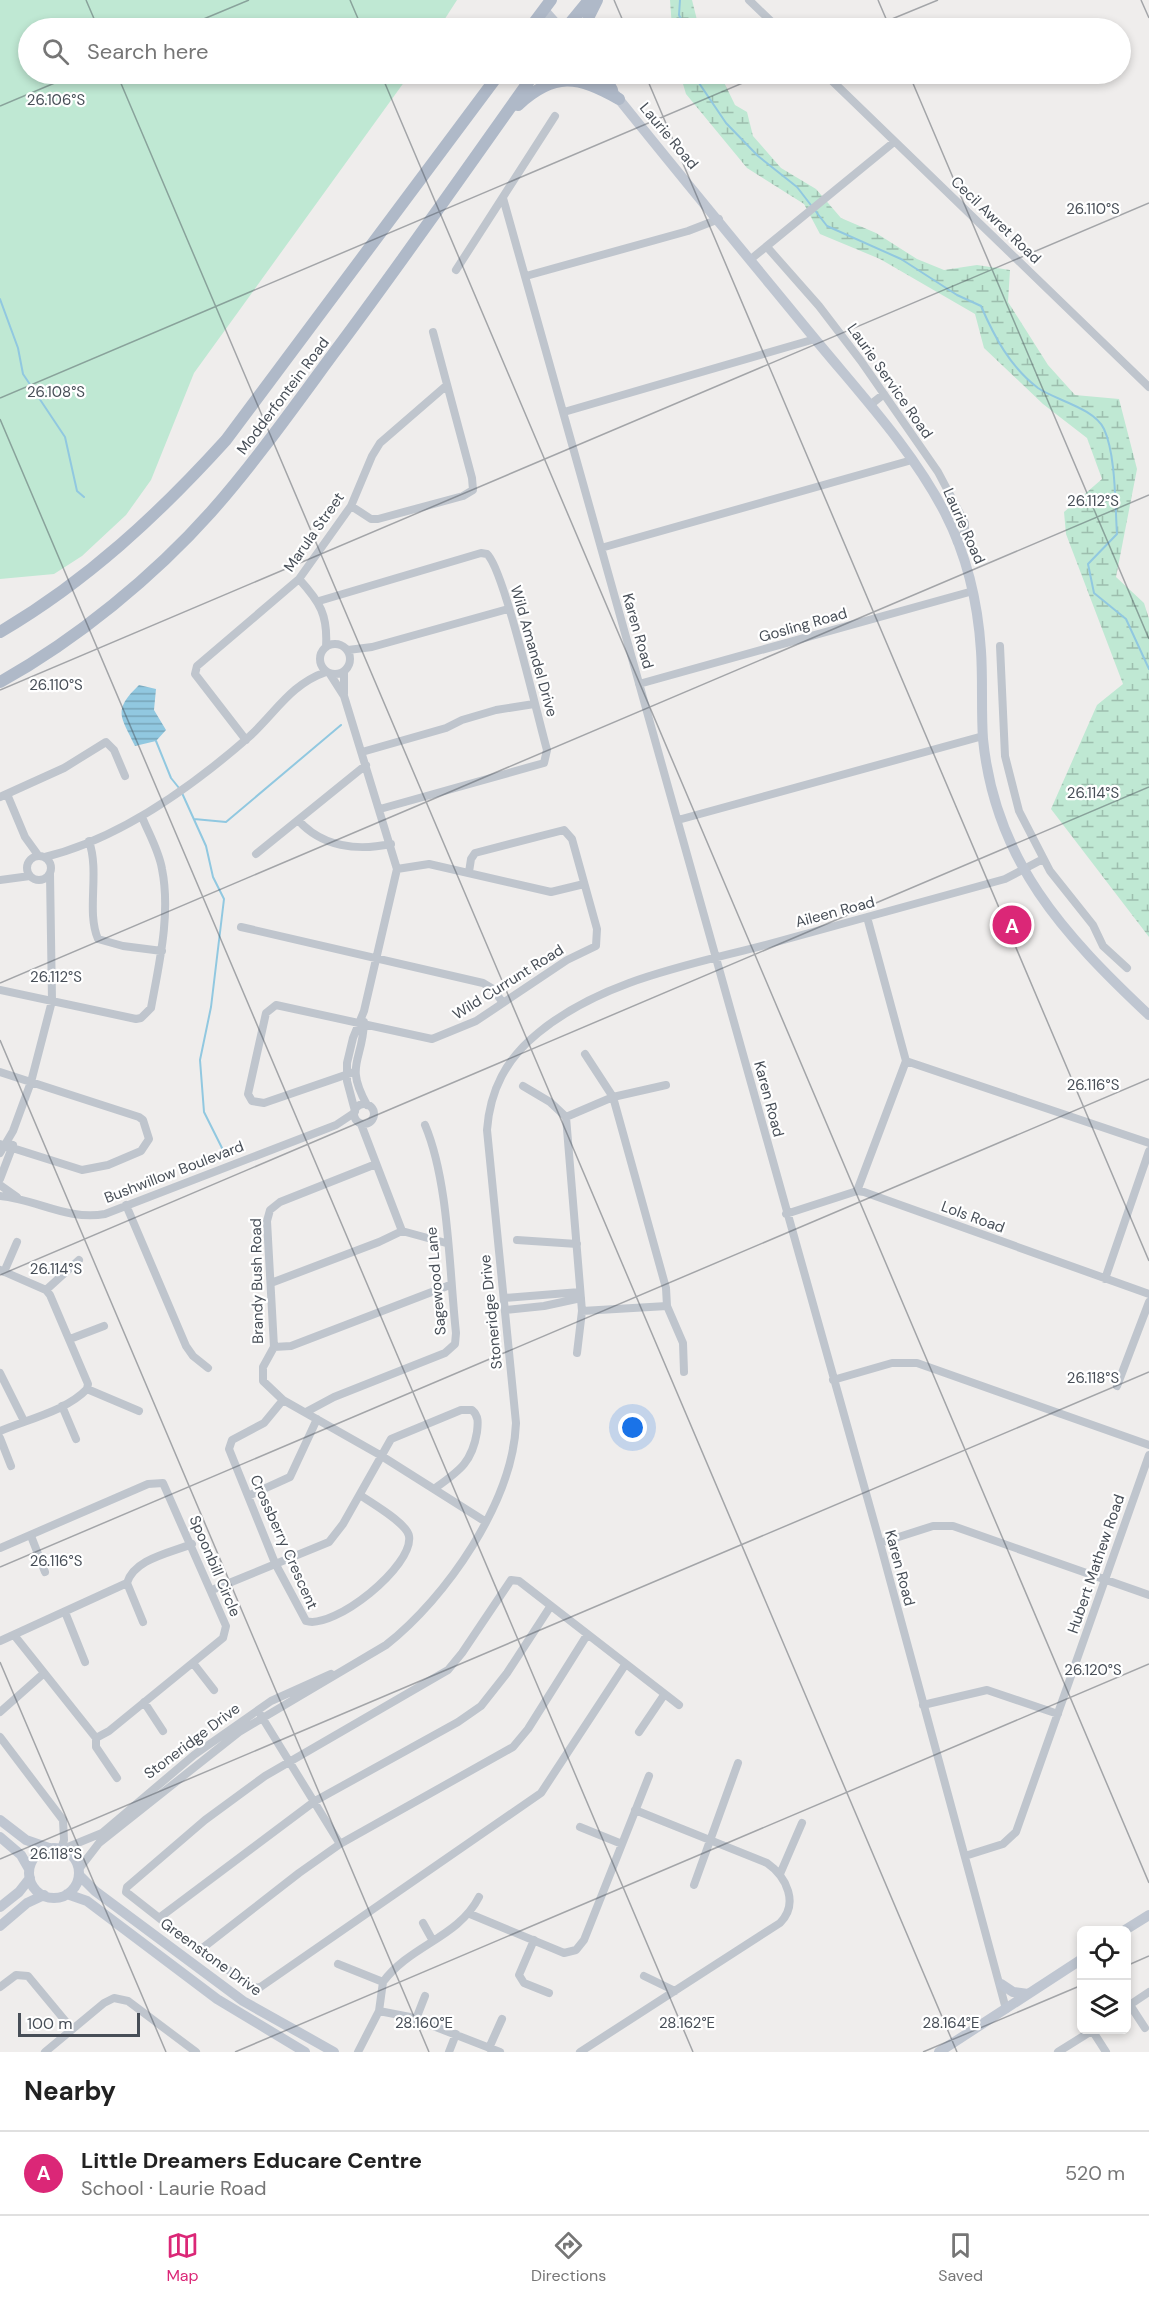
<!DOCTYPE html>
<meta charset="utf-8">
<style>
body{margin:0;font-family:"DM Sans",sans-serif;background:#f2f2f2;color:#222}
.controls{position:absolute;right:18px;bottom:18px;display:grid;overflow:hidden;border-radius:9px;box-shadow:0 3px 9px #0003}
.controls button{width:54px;height:54px;display:grid;place-items:center;padding:0;border:0;border-bottom:2px solid #e0e0e0;background:#fff;color:#222;font:30px sans-serif}
.scale{position:absolute;left:18px;bottom:15px;width:122px;box-sizing:border-box;padding-left:6px;border:3px solid #474e57;border-top:0;font-size:16px;line-height:21px;white-space:nowrap;color:#474e57;-webkit-text-stroke:4px #fff;paint-order:stroke}
.you{position:absolute;left:633px;top:1428px;width:21px;height:21px;margin:-15px;border:4px solid #fff;border-radius:50%;background:#1a73e8;box-shadow:0 0 0 9px #1a73e833}
.badge{display:grid;place-items:center;width:39px;height:39px;border-radius:50%;background:#db2777;color:#fff;font-size:20px;font-weight:700}
.pin{position:absolute;translate:-50% -50%;border:3px solid #fff;box-shadow:0 2px 6px #0006}
.list{margin:0;padding:0;list-style:none}
h2{display:flex;justify-content:space-between;align-items:center;height:78px;margin:0;padding:0 24px;font-size:26px}
h2 small{font-size:20px;font-weight:400;color:#767676}
.list li{display:grid;grid-template-columns:39px 1fr auto;gap:18px;align-items:center;box-sizing:border-box;height:84px;padding:0 24px;border-top:2px solid #e0e0e0}
.list b{display:block;font-size:22px;white-space:nowrap}
.list p{margin:0;font-size:20px;white-space:nowrap;color:#767676}
.list em{font-size:20px;font-style:normal;color:#767676}
.icon{flex:none;width:33px;height:33px;fill:none;stroke:currentColor;stroke-width:2;stroke-linecap:round;stroke-linejoin:round}
.map{position:relative;flex:none;width:1149px;height:2052px;overflow:hidden}
.search{position:absolute;background:#fff;box-shadow:0 3px 9px #0003;left:18px;right:18px;top:18px;height:66px;display:flex;align-items:center;gap:15px;box-sizing:border-box;padding:0 21px;border-radius:33px;color:#767676;font-size:22px}
.sheet{height:162px;background:#fff}
nav{display:flex;justify-content:space-around;align-items:center;box-sizing:border-box;height:84px;border-top:2px solid #e0e0e0;background:#fff;font-size:16px;color:#767676}
nav a{display:grid;justify-items:center;gap:3px}
nav .on{color:#db2777}
.map>svg:first-child{display:block}
</style>
<div class="map">
<svg width="1149" height="2052" viewBox="0 0 1149 2052">
<defs>
<pattern id="wetland-marsh" width="20" height="14" patternUnits="userSpaceOnUse" patternTransform="scale(1.5)"><rect width="20" height="14" fill="#bfe8d3"/><path d="M1 5h8M5 5V1M11 12h8M15 12V8" fill="none" stroke="#9dbeae"/></pattern>
<pattern id="water-rules" width="6" height="5" patternUnits="userSpaceOnUse" patternTransform="scale(1.5)"><rect width="6" height="5" fill="#91c8e0"/><path d="M0 2.5h6" fill="none" stroke="#78a5b8"/></pattern>
</defs>
<rect width="100%" height="100%" fill="#efedec"/>
<path fill="#bfe8d3" d="M0,0H457L439,28H28V74H410L194,373L151,480L126,515L82,556L54,574L0,579Z"/>
<path fill="url(#wetland-marsh)" d="M670,0H692L699,28H672Z
M680,74H720L735,105L747,112L753,136L781,168L816,189L841,218L876,233L917,259L944,270L977,265L1010,270L1008,302L1048,365L1075,395L1119,399L1137,469L1116,577L1144,603L1149,619V937L1051,809L1097,705L1123,684L1066,534L1064,512L1102,479L1087,438L1043,404L984,348L975,314L880,259L820,234L804,204L747,168L686,94Z"/>
<path fill="url(#water-rules)" d="M139,685L156,689L154,710L166,730L156,741L135,746C121,716 112,711 139,685Z"/>
<g fill="none" stroke-linecap="round" stroke-linejoin="round">
<path stroke="#91c8e0" stroke-width="2" d="M680,0L679,15L685,28
M695,74L699,83L726,123L758,156L797,187L827,226L901,259L957,295L981,306C994,336 1010,367 1038,388C1055,400 1094,408 1104,429C1116,455 1115,505 1117,534L1088,564L1094,593L1126,619L1149,669
M0,299L18,348L23,374L65,437L77,491L84,497
M156,741L171,778L179,788
M182,793L206,846L213,877L224,899L211,1007L200,1060L204,1112L224,1152
M194,819L226,822L341,725"/>
<path stroke="#bfc5cd" stroke-width="8" d="M749,0L778,28
M825,74L1149,387
M503,198L880,1543L1006,2009
M767,247L819,306L861,361L938,472L965,523V531L957,542
M751,259L894,142
M456,270L555,116
M526,276L688,231L719,219
M870,405L884,394
M564,412L815,339
M351,506L371,519H378L463,496L473,490L472,478L433,332
M601,548L912,460
M299,579C320,602 328,615 326,647
M319,601L481,553L487,554C504,569 538,719 547,750L544,763L380,809
M320 659a15 15 0 1 1 30 0a15 15 0 1 1-30 0Z
M1000,646L1005,756L1019,811L1050,871L1093,925L1103,946L1127,968
M348,650L372,647L508,609
M330,674L344,696L397,869L364,1011L353,1038L347,1063V1081L355,1111
M639,684L973,591
M344,694V672
M246,740L195,674L197,666L299,579L351,506L372,456L380,443L447,385
M362,752L446,728L462,720L496,710L534,704
M7,794L25,837L38,855
M0,797L64,768L106,742L114,750L125,776
M298,820C322,847 357,851 391,844
M678,820L983,736
M89,841C100,873 86,911 98,939L123,946L162,951
M256,854L366,765
M27 868a12 12 0 1 1 24 0a12 12 0 1 1-24 0Z
M45,857C119,839 193,786 250,736C276,712 291,684 326,672
M397,869L429,864L551,892L584,884
M0,880L30,876
M241,927L483,983L493,989L503,1003
M0,990L136,1019L141,1018L151,1008C159,964 171,914 162,869C159,851 149,834 142,817
M364,1022C363,1061 344,1064 367,1105
M585,1054L613,1097L666,1288L667,1306L683,1343L684,1372
M906,1061L1149,1143
M0,1072L139,1117L143,1120L149,1139L141,1151L108,1165L82,1170L0,1144
M354,1072L264,1103L252,1101L248,1094L266,1013L276,1005L432,1039L476,1021L567,960L596,946L597,929L572,839L564,830L475,853L471,859L469,872
M523,1086L550,1102L566,1117L582,1311L577,1353
M354 1114a10 10 0 1 1 20 0a10 10 0 1 1-20 0Z
M566,1117L613,1097L666,1085
M361,1124L402,1231L446,1243
M0,1153L13,1131L31,1082L52,1001L50,874
M376,1164L280,1202L270,1210L267,1221L274,1347L263,1367V1381L283,1400L380,1455L486,1522
M0,1179L13,1145
M0,1185L17,1197
M857,1191L906,1061L867,917
M0,1196C36,1199 68,1221 105,1214L336,1125L354,1113
M126,1205L186,1346L193,1356L208,1368
M786,1214L857,1191L864,1192L1149,1294
M517,1240L577,1244
M0,1270L46,1290L50,1295L88,1384L87,1389C66,1411 28,1419 0,1431
M4,1272L17,1242
M1105,1279L1149,1151
M271,1283L379,1242L402,1231
M46,1290L79,1260
M505,1298L580,1292
M506,1310L544,1306L581,1298
M582,1311L667,1306
M70,1339L104,1326
M274,1347L291,1346L450,1285
M0,1373L24,1421
M833,1380L892,1363H917L1149,1445
M1117,1386L1149,1302
M87,1389L139,1411
M283,1400L264,1423L232,1440L229,1449L275,1563L306,1621C334,1630 414,1566 409,1536C407,1523 371,1503 360,1495
M62,1406L76,1439
M306,1412L334,1397L445,1353L455,1344L456,1333C449,1269 449,1182 425,1125
M0,1438L11,1466
M248,1496L290,1477L317,1419
M31,1536L45,1572
M880,1543L933,1526H953L1149,1595
M0,1548L148,1484L163,1483L226,1626L223,1638L109,1731L96,1738L14,1635
M212,1590L329,1542L343,1524L391,1439L461,1410H472C479,1416 478,1423 477,1432C472,1463 459,1471 434,1489
M65,1612L85,1662
M143,1622L127,1583C134,1559 170,1553 192,1544
M0,1641L127,1583
M193,1663L214,1690
M625,1665L541,1793L259,1988L251,1986L200,1950L126,1892L127,1887L205,1820L265,1776L448,1670L462,1653L511,1580L519,1581L679,1705
M144,1702L163,1731
M923,1705L987,1690L1058,1714
M0,1712L43,1674
M260,1714L340,1844
M639,1732L664,1695
M0,1737L63,1820L64,1840L61,1849
M96,1738V1747L117,1778
M580,1827L622,1844
M63,1849L102,1833L194,1755L271,1701L331,1674
M965,1856L1003,1844L1016,1832L1149,1455
M79,1869L99,1843L239,1732L386,1645C446,1598 513,1502 516,1423L487,1130C490,1090 506,1059 538,1033C602,980 690,965 769,944C847,923 926,901 1005,879L1043,859
M780,1874L802,1823
M694,1885L738,1763
M470,1914L564,1953L576,1950L584,1940L649,1776
M159,1918L315,1801L458,1722L481,1706L507,1673L550,1607
M423,1923L433,1941
M534,1940L519,1975L524,1983L549,1993
M200,1950L299,1873L340,1844L513,1747L528,1729L587,1635
M338,1964L383,1982C410,1945 458,1938 479,1897
M644,1976L675,1991
M0,1987L16,1975L28,1976L72,2029
M1130,2005L1145,2028
M1128,2006L1149,1992
M379,2011L410,2017L500,2052
M416,2019L425,1996
M1092,2030L1106,2052
M489,2048L502,2019
M45,2052L104,2003L114,1998L128,2001L196,2052
M358,2052L379,2011L383,1982
M449,2052L456,2034
M580,2052L780,1923C799,1904 787,1877 767,1863L635,1810
M1058,2052L1093,2030"/>
<path stroke="#bfc6d1" stroke-width="10" d="M544,10L560,28
M614,93C682,178 751,261 820,345C864,398 913,451 945,513C967,556 978,603 981,651C983,680 981,710 983,739C995,861 1064,935 1149,1015
M0,1820L26,1840L49,1848
M0,1837L21,1855L29,1869
M29 1873a25 25 0 1 1 50 0a25 25 0 1 1-50 0Z
M79,1875L95,1891L243,2001L334,2052
M67,1894L87,1901L217,1999L305,2052
M0,1907L19,1892L30,1878
M0,1926L27,1903L44,1895
M1125,1930L1149,1915
M1001,1984L1013,1992L1028,1994
M939,2052L1082,1959"/>
<path stroke="#afb9c8" stroke-width="12" d="M530,28L551,0
M566,28L589,0
M587,28L589,16L597,0
M603,74L612,90
M518,105C555,71 578,76 619,99
M0,632C87,581 159,514 226,440L499,74
M0,682C76,640 154,576 211,512C255,462 294,407 333,354C402,262 468,167 534,74"/>
</g>
<path fill="none" stroke="#474e57" stroke-width="1.5" stroke-opacity="0.45" d="M86,0L98,28M350,0L362,28M614,0L626,28M878,0L890,28M1141,0L1149,18M182,28L249,0M870,28L938,0M117,74L957,2052M381,74L1149,1883M645,74L1149,1261M909,74L1149,639M0,106L76,74M0,398L764,74M0,419L693,2052M0,690L1149,203M0,983L1149,495M0,1040L429,2052M0,1275L1149,787M0,1567L1149,1079M0,1662L166,2052M0,1859L1149,1372M1126,1966L1149,1956M235,2052L1149,1664M923,2052L1082,1985"/>
<g text-anchor="middle" stroke-width="4.5" stroke-linejoin="round" paint-order="stroke">
<g font-size="15" fill="#474e57" stroke="#fff">
<text transform="translate(669 136) rotate(50)" y="5">Laurie Road</text>
<text transform="translate(996 220) rotate(44)" y="5">Cecil Awret Road</text>
<text transform="translate(890 381) rotate(55)" y="5">Laurie Service Road</text>
<text transform="translate(283 396) rotate(-53)" y="5">Modderfontein Road</text>
<text transform="translate(964 526) rotate(66)" y="5">Laurie Road</text>
<text transform="translate(314 532) rotate(-55)" y="5">Marula Street</text>
<text transform="translate(803 625) rotate(-16)" y="5">Gosling Road</text>
<text transform="translate(638 631) rotate(74)" y="5">Karen Road</text>
<text transform="translate(534 651) rotate(74)" y="5">Wild Amandel Drive</text>
<text transform="translate(835 912) rotate(-15)" y="5">Aileen Road</text>
<text transform="translate(508 982) rotate(-32)" y="5">Wild Currunt Road</text>
<text transform="translate(769 1099) rotate(75)" y="5">Karen Road</text>
<text transform="translate(174 1172) rotate(-21)" y="5">Bushwillow Boulevard</text>
<text transform="translate(973 1217) rotate(20)" y="5">Lols Road</text>
<text transform="translate(257 1281) rotate(-91)" y="5">Brandy Bush Road</text>
<text transform="translate(436 1281) rotate(-95)" y="5">Sagewood Lane</text>
<text transform="translate(491 1312) rotate(-96)" y="5">Stoneridge Drive</text>
<text transform="translate(284 1542) rotate(66)" y="5">Crossberry Crescent</text>
<text transform="translate(1096 1564) rotate(-71)" y="5">Hubert Mathew Road</text>
<text transform="translate(215 1566) rotate(67)" y="5">Spoonbill Circle</text>
<text transform="translate(900 1568) rotate(75)" y="5">Karen Road</text>
<text transform="translate(192 1741) rotate(-37)" y="5">Stoneridge Drive</text>
<text transform="translate(211 1957) rotate(36)" y="5">Greenstone Drive</text>
</g>
</g>
<g font-size="15" text-anchor="middle" fill="#474e57" stroke="#fff" stroke-width="4.5" stroke-linejoin="round" paint-order="stroke">
<text x="56" y="105">26.106°S</text>
<text x="1093" y="214">26.110°S</text>
<text x="56" y="397">26.108°S</text>
<text x="1093" y="506">26.112°S</text>
<text x="56" y="690">26.110°S</text>
<text x="1093" y="798">26.114°S</text>
<text x="56" y="982">26.112°S</text>
<text x="1093" y="1090">26.116°S</text>
<text x="56" y="1274">26.114°S</text>
<text x="1093" y="1383">26.118°S</text>
<text x="56" y="1566">26.116°S</text>
<text x="1093" y="1675">26.120°S</text>
<text x="56" y="1859">26.118°S</text>
<text x="424" y="2028">28.160°E</text>
<text x="687" y="2028">28.162°E</text>
<text x="951" y="2028">28.164°E</text>
</g>
</svg>
<div class="controls">
<button><svg class="icon" aria-label="locate" viewBox="0 0 24 24"><circle cx="12" cy="12" r="6"/><path d="M12 2v4M12 18v4M2 12h4M18 12h4"/></svg></button>
<button><svg class="icon" aria-label="layers" viewBox="0 0 24 24"><path d="M12 4l9 5-9 5-9-5zM3 14l9 5 9-5"/></svg></button>
</div>
<div class="scale">100 m</div>
<div class="you"></div>
<div class="pin badge" style="left:1012px;top:925px">A</div>
<div class="search"><svg class="icon" aria-label="search" viewBox="0 0 24 24"><circle cx="10" cy="10" r="6"/><path d="M15 15l6 6"/></svg>Search here</div>
</div>
<section class="sheet">
<h2>Nearby<small></small></h2>
<ul class="list">
<li><span class="badge">A</span><div><b>Little Dreamers Educare Centre</b><p>School · Laurie Road</p></div><em>520 m</em></li>
</ul>
</section>
<nav>
<a class="on"><svg class="icon" aria-label="map" viewBox="0 0 24 24"><path d="M3 6l6-2 6 2 6-2v14l-6 2-6-2-6 2zM9 4v14M15 6v14"/></svg>Map</a>
<a><svg class="icon" aria-label="directions" viewBox="0 0 24 24"><path d="M12 3l9 9-9 9-9-9zM9 14v-3h6M13 9l2 2-2 2"/></svg>Directions</a>
<a><svg class="icon" aria-label="saved" viewBox="0 0 24 24"><path d="M7 4h10v16l-5-4-5 4z"/></svg>Saved</a>
</nav>
